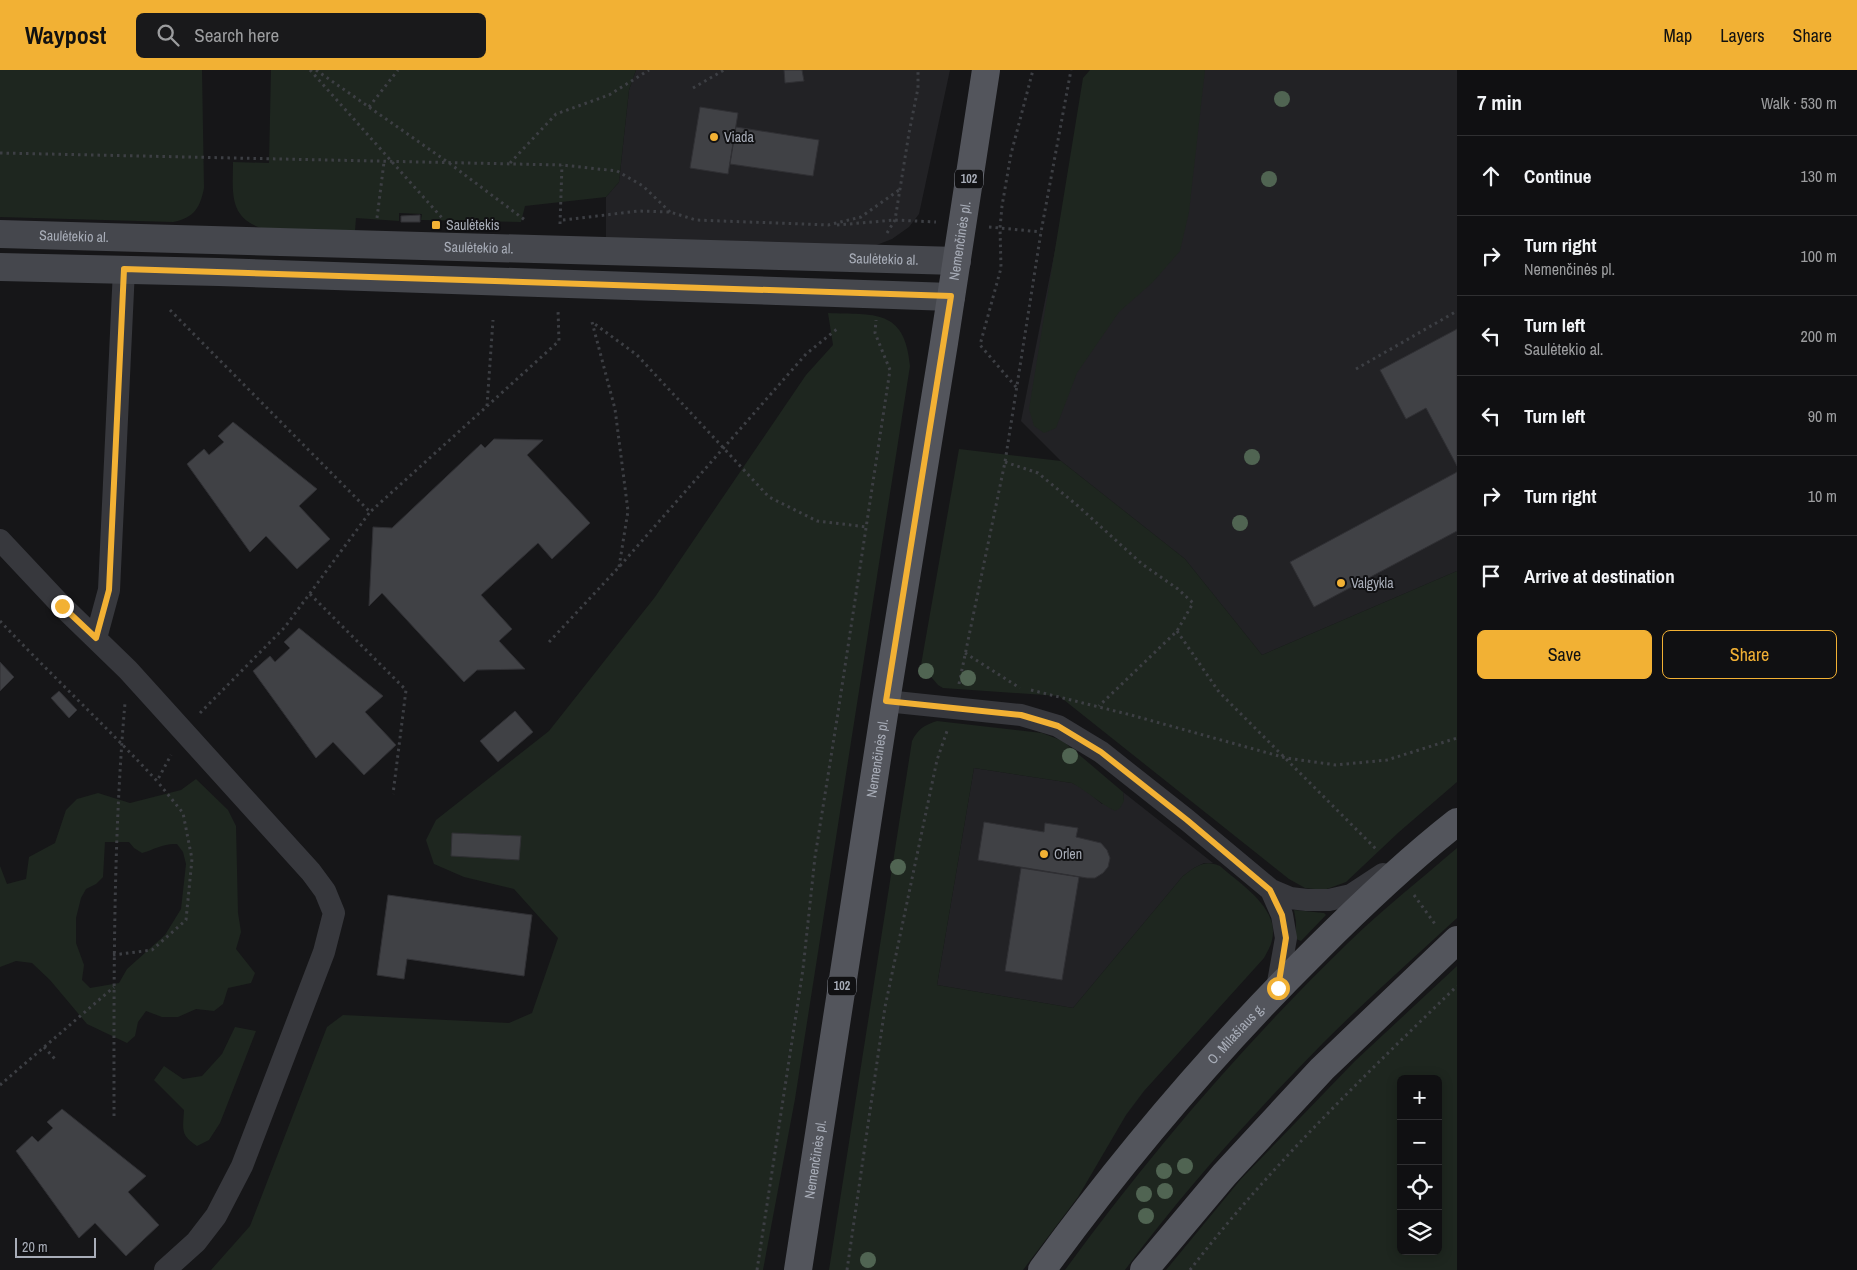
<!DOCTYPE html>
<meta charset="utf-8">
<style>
body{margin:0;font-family:"Archivo Narrow",sans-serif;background:#19191b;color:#f1f3f6}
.controls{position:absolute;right:15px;bottom:15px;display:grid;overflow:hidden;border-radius:8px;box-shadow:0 2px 12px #0003}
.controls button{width:45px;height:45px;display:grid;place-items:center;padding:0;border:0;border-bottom:1px solid #303032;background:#101012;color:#f1f3f6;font:25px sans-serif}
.scale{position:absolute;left:15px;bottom:12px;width:81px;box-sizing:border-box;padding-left:5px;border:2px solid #a8adb8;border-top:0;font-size:14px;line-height:18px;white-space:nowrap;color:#a8adb8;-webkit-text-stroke:4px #111113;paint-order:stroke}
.stop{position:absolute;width:15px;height:15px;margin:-11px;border:4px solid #f2b134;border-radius:50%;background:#fff}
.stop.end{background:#f2b134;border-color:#fff;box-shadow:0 1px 5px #0008}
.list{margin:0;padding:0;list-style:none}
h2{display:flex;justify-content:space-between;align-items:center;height:65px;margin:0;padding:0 20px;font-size:21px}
h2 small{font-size:16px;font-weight:400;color:#9c9d9f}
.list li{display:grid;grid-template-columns:32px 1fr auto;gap:15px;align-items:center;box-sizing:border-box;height:80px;padding:0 20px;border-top:1px solid #303032}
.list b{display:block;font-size:19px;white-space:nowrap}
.list p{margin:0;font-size:16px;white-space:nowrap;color:#9c9d9f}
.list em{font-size:16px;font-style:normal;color:#9c9d9f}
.actions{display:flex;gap:10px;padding:15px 20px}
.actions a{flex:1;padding:11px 0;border:1px solid #f2b134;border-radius:8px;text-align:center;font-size:18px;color:#f2b134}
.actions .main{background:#f2b134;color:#111}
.icon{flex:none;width:28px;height:28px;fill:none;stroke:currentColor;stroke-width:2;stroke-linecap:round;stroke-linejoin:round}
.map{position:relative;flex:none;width:1457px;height:1200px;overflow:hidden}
header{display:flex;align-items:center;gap:30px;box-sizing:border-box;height:70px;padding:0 25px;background:#f2b134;color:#111}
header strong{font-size:24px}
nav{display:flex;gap:28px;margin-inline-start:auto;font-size:18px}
.search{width:350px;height:45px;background:#19191b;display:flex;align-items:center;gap:12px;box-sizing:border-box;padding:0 18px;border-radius:8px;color:#9c9d9f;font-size:19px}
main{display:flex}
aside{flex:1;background:#101012}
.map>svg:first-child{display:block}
</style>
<header>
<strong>Waypost</strong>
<div class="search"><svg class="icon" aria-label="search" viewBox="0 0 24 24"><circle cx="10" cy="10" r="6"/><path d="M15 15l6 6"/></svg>Search here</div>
<nav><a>Map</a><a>Layers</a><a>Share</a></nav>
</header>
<main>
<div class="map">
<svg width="1457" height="1200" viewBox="0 0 1457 1200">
<rect width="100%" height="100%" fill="#161618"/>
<path fill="#222225" d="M636,0H950L919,144L909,157L892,169L874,176L606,168V127L619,112L629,20Z
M1091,0H1457V501L1262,585L1185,489L1061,391L1021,351Z
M974,698L1072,713L1084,719L1102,734L1124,731L1123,722L1213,793H1204L1194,798L1183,806L1073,938L937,915Z"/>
<path fill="#1e261f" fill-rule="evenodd" d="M0,0H202L204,118C200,138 194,148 173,152L0,147Z
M271,0H636L629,20L619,112L606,127L525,136L521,152L421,150L422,144L399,143V151L356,148L355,161L261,158C228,147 233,121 233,92L269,93Z
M1090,0H1205L1189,142L1180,181L1153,212L1119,242L1077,303L1056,358L1044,363L1034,356L1029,339L1083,8Z
M828,243C874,245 905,238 910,296L795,1029L763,1200H211L250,1156L327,957L343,945L509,953L532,943L558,868L514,819L464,807L434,794L426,770L436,750L549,661L655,527L806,305L833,275Z
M959,379L1061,391L1185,489L1262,585L1457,501V712L1399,762L1346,812L1324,820L1305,818L1289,809L1059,626L943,618L938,615L921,595Z
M937,651L1042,663L1063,671L1123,722L1124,731L1120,738L1115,741C1099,733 1087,721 1072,713L974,698L937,915L1073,938L1183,806C1196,796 1205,789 1220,796C1240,814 1280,838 1272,870C1271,876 1267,882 1264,888L1144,1021L1126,1045L1078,1127L1023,1200H829L912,671C918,659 924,655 937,651Z
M196,709L228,740L236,756L238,843L241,862L236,879L255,903L251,913L228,918L223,934L214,941L196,939L178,947H162L146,941L138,952L135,966L127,973L87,954L50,910L32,893L16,891L0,897V796L7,814L26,809L29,787L55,773L66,740L77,729L98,723L130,733L181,720ZM105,772H129L134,778L142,783C155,779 164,773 177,774L183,782L186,794L181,839L165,865L127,899L119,913L90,918L82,910L84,895L76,873V848L81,828L86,819L96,814L103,807Z
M1457,778V848C1413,889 1367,929 1324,972C1253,1044 1185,1119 1125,1200H1065C1150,1083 1245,973 1349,872C1383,839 1421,809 1457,778Z
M1294,840L1324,843L1326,845L1301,871L1296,869V852Z
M1457,896V1200H1166L1241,1109L1355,991ZM1401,1009H1438V1181H1401Z
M235,957L256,961L220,1053L209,1070L197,1076C180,1065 183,1059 184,1040L154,1010L164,996L183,1009L202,1006L222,984Z"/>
<path fill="#404145" stroke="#303034" d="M784,0H802L804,11L785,13Z
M700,37L738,43L728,104L690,98Z
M736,57L819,70L813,106L730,94Z
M420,145V152H401V146Z
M1457,259V396L1426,338L1406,349L1380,300Z
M233,352L317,419L299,436L330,469L297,499L266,466L250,482L187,394L204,379L209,385L224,372L218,366Z
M494,369L543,370L527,385L590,453L552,489L538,473L481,525L512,559L499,571L525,599L477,600L464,612L382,523L369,536L373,457L392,458L481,374L485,378Z
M1457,402V461L1314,537L1290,492Z
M299,558L383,626L365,642L396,675L364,705L333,672L316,688L253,601L270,586L275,592L290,578L284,572Z
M0,592L14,607L0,621Z
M59,621L77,640L69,648L51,628Z
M515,641L533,662L498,692L480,671Z
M984,752L1044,762L1045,753L1078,758L1076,767L1101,773L1107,780L1110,788L1108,797L1103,803L1095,808H1087L978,790Z
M452,763L521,766L519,790L451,786Z
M1021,798L1079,807L1062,910L1005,901Z
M388,825L532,845L524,906L407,889L404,909L377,905Z
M62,1039L146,1106L128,1122L159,1155L126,1186L95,1153L79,1168L16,1081L32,1066L38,1072L53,1058L47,1052Z"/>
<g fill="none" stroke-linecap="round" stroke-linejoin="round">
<path stroke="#3d3f44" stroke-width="3" stroke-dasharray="2.5 4" stroke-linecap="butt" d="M310,0L443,149
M316,0L449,93L525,150
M693,18L724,0
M369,37L398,0
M0,83L562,95L617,101L643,116L670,142
M510,93L556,44L609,25L649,0
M377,148L384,92
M563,150L639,141L670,142L696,150L828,155L861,147L899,120
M560,154L562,95
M837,155L895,150L936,152
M989,157L1041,162
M887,163L895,150L909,63L918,18V0
M170,240L370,442L559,271L558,240
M1356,299L1457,241
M1016,317L980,275L1001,198L1000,158L1002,136L1011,84L1033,0
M487,336L493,250
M1005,392L1038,403L1078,436L1142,494L1178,519L1193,533L1177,561L1099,636
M619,497L628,441L615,339L592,252L637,285L769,427L817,451L867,457
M310,524L406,620L393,724
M0,551C51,605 106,656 157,711L171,685
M1177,561L1219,622L1377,780
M549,572L619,497L806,284L837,259
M965,583L1020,618
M959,614L1005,392L1041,162L1071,0
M1031,620L1131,645L1286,688L1336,695L1387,690L1457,668
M200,643L285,557L370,442
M1414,825L1435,854
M113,885L152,880L186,850L192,789L183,743L157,711
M44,977L55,989
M0,1015L114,917
M114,1046C114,909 113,770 125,633
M757,1200L803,899L815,787L837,649L890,300L875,263L876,250
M847,1200L885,937L937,690L947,661
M1190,1200C1269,1097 1364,1006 1457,916"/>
<path stroke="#37383d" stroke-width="22" d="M0,470L62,536L128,600L311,802L325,821L334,843L324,882L242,1096L216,1146L196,1172L165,1200
M96,568L109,520L124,199
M886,631L1021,645L1058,656L1101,682L1187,750L1271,820L1290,828L1307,830H1329L1351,825L1383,804
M1271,820L1282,845L1286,868L1277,918"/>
<g stroke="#45474d" stroke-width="28">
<path id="s1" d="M0,164L957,191"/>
<path d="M0,197L219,202L951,227"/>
</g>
<g stroke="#53555c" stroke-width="28">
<path id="s2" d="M798,1200L886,631L944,273L986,0"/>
<path id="s3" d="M1042,1200C1125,1086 1217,978 1317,879C1362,834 1407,791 1457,752"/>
<path d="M1144,1200L1224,1105L1322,999L1457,870"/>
</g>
</g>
<g fill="#506452">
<circle cx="1282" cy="29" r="8"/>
<circle cx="1269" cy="109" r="8"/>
<circle cx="1252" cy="387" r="8"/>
<circle cx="1240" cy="453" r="8"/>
<circle cx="926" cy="601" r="8"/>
<circle cx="968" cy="608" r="8"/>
<circle cx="1070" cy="686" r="8"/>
<circle cx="898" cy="797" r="8"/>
<circle cx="1185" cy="1096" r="8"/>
<circle cx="1164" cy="1101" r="8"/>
<circle cx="1165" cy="1121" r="8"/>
<circle cx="1144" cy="1124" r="8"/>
<circle cx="1146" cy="1146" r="8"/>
<circle cx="868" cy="1190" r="8"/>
</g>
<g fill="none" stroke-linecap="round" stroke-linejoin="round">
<path stroke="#f2b134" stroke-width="6" d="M62,536L96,568L109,520L124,199L951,226L886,631L1021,645L1058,656L1101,682L1187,750L1270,820L1282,845L1286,868L1278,918"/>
</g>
<g fill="#f2b134" stroke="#111113" stroke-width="2">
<circle cx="714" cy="67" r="5"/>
<rect x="431" y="150" width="10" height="10" rx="2.5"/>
<circle cx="1341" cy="513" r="5"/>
<circle cx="1044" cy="784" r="5"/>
</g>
<g text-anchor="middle" stroke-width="4" stroke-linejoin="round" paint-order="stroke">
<g fill="#111113" stroke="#7b7e86" stroke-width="1">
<rect x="955" y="99.5" width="28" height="19" rx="4"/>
<rect x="828" y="906.5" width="28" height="19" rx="4"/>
</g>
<g font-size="12" font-weight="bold" fill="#a8adb8">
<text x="969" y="113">102</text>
<text x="842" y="920">102</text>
</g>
<g font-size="14" fill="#a8adb8" stroke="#111113" text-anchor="start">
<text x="724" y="72">Viada</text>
<text x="446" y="160">Saulėtekis</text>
<text x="1351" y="518">Valgykla</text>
<text x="1054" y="789">Orlen</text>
</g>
<g font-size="14" fill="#a8adb8" stroke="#111113">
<text dy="5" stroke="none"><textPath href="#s1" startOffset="74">Saulėtekio al.</textPath></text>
<text dy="5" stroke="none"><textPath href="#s2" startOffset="1042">Nemenčinės pl.</textPath></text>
<text dy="5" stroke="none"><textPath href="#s1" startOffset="479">Saulėtekio al.</textPath></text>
<text dy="5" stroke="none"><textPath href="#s1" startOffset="884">Saulėtekio al.</textPath></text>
<text dy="5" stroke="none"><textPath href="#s2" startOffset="518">Nemenčinės pl.</textPath></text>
<text dy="5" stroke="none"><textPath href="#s3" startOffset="306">O. Milašiaus g.</textPath></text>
<text dy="5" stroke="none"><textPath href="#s2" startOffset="112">Nemenčinės pl.</textPath></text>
</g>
</g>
</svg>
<div class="controls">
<button>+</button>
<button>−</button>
<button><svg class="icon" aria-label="locate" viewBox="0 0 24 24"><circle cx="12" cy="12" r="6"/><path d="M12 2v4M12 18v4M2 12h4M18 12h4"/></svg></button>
<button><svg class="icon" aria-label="layers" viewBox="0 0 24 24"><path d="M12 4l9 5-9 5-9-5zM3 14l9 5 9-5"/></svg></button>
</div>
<div class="scale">20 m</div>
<div class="stop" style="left:1278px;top:918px"></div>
<div class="stop end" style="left:62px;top:536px"></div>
</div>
<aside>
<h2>7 min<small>Walk · 530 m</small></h2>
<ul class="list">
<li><svg class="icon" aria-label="ahead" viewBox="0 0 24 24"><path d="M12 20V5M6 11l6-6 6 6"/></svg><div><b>Continue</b></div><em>130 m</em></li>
<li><svg class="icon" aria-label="right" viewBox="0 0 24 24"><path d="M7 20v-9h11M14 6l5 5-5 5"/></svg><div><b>Turn right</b><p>Nemenčinės pl.</p></div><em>100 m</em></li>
<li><svg class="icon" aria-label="left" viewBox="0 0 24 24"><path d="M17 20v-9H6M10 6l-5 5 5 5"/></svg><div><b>Turn left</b><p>Saulėtekio al.</p></div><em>200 m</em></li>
<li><svg class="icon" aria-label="left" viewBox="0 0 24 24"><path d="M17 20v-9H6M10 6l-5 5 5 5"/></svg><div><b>Turn left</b></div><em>90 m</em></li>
<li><svg class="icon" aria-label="right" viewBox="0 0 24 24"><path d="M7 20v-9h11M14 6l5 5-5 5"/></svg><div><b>Turn right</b></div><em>10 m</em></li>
<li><svg class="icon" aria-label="arrive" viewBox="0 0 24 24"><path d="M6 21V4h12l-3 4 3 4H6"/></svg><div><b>Arrive at destination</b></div></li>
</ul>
<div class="actions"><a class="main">Save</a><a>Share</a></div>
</aside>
</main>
